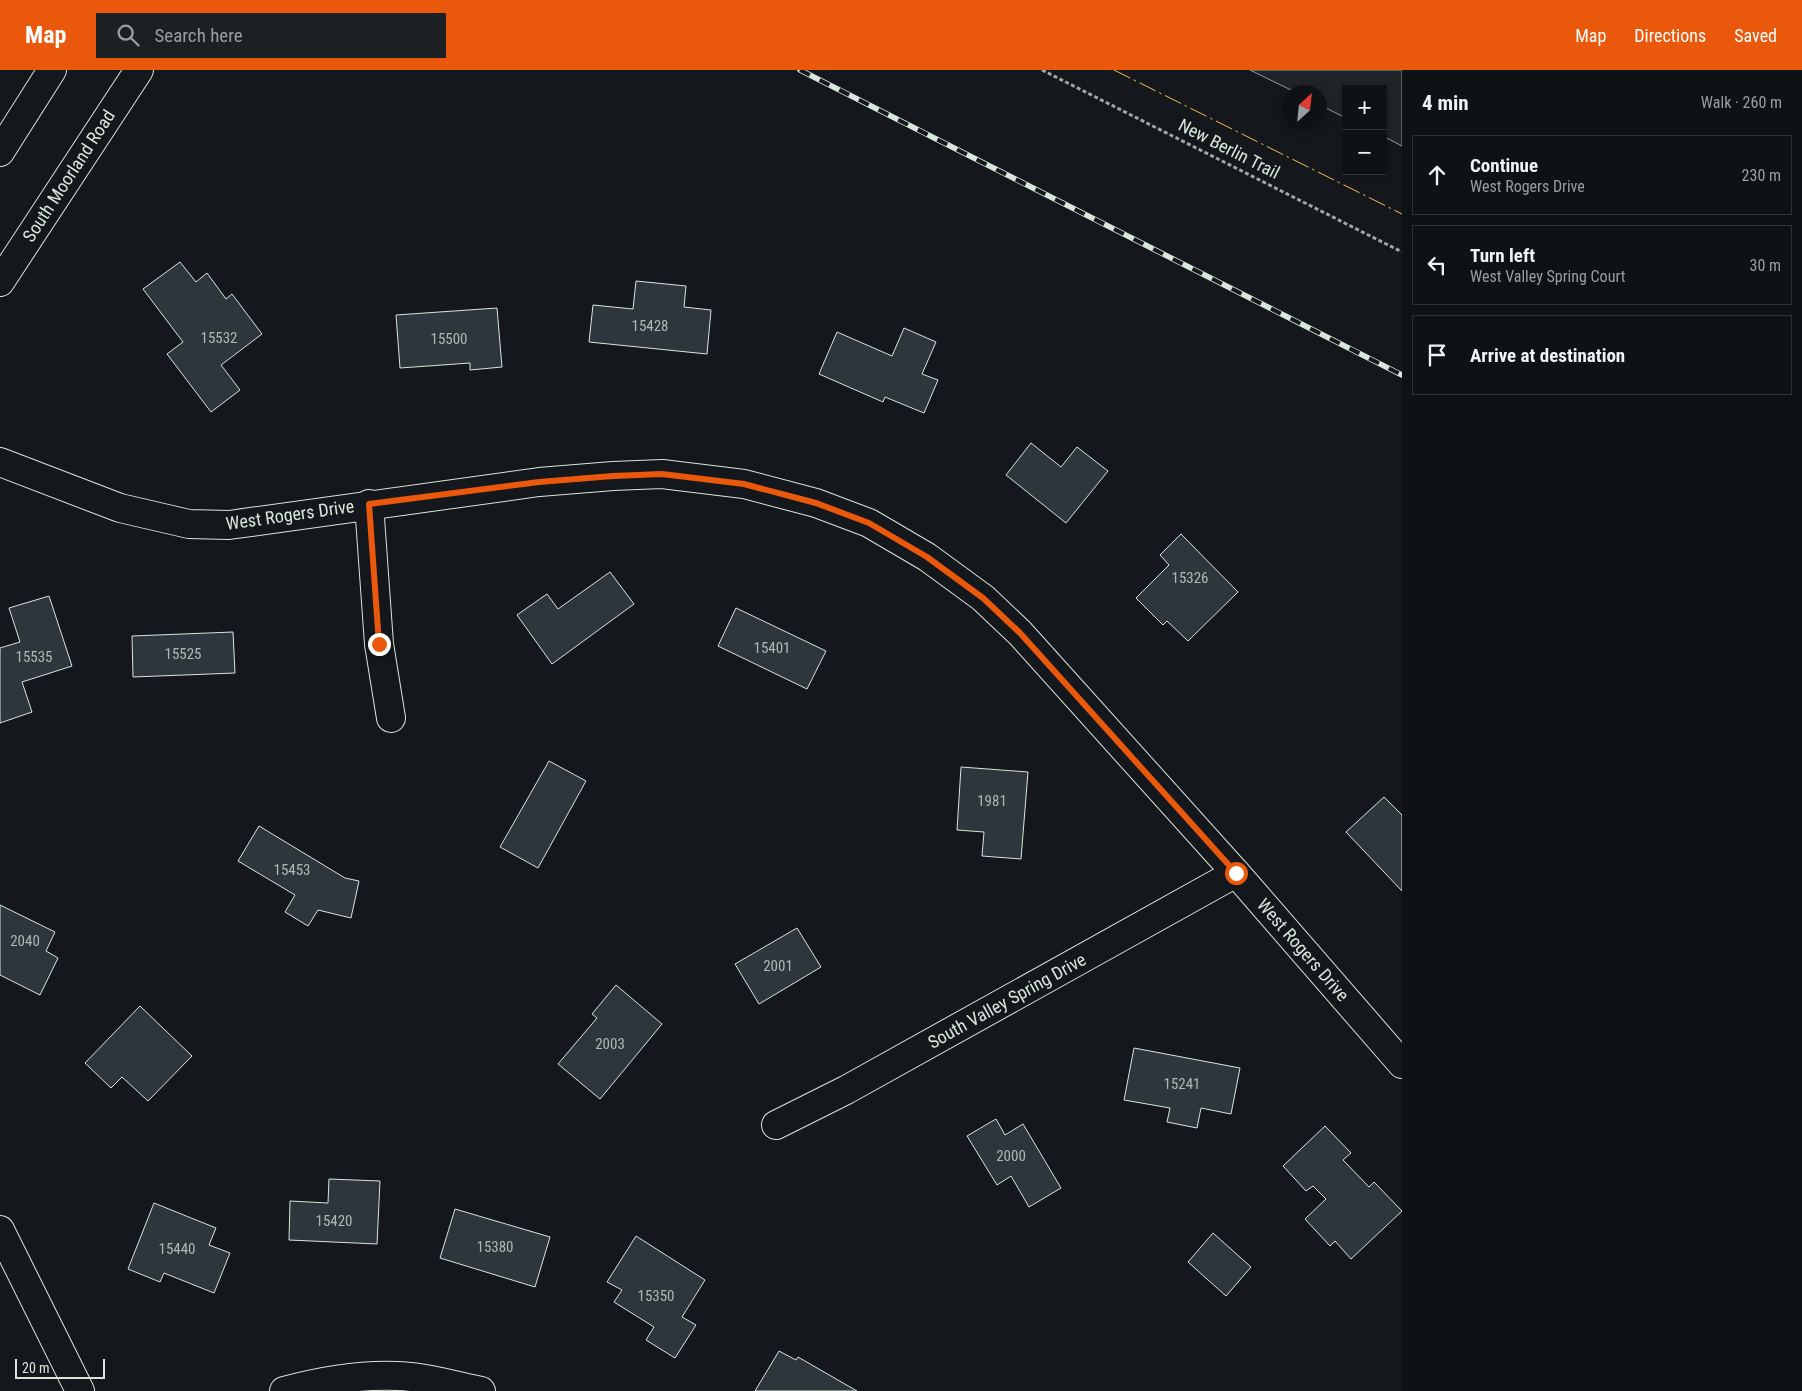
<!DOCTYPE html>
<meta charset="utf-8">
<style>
body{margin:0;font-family:"Roboto Condensed",sans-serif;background:#1d2022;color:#f1f3f6}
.controls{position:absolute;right:15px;top:15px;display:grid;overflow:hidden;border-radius:0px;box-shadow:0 2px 8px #0003}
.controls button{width:45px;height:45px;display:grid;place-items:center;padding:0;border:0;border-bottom:1px solid #2f3234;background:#0f1215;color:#f1f3f6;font:25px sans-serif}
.compass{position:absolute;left:1282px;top:15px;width:45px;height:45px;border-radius:50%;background:#0f1215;box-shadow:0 2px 8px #0003;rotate:27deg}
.scale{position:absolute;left:15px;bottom:12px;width:90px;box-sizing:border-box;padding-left:5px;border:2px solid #d8e6dc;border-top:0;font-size:14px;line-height:18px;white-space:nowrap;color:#d8e6dc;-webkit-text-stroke:4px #14181c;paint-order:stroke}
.stop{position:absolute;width:15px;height:15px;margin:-11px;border:4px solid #ea580c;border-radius:50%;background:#fff}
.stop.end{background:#ea580c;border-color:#fff;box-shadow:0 1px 5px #0008}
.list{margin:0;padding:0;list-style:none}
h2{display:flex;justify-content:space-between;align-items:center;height:65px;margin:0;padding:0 20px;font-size:21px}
h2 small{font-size:16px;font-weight:400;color:#9b9ea0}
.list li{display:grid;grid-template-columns:32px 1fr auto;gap:15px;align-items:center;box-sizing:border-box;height:80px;margin:0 10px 10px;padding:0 10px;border:1px solid #2f3234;border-radius:0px}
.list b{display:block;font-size:19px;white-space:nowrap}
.list p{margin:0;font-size:16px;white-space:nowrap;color:#9b9ea0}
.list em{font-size:16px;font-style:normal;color:#9b9ea0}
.icon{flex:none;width:28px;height:28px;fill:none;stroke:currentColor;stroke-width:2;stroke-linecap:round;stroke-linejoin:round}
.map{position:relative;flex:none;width:1402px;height:1321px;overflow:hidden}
header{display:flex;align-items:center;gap:30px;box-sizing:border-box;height:70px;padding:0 25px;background:#ea580c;color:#fff}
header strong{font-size:24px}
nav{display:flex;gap:28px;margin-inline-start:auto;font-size:18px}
.search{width:350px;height:45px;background:#1d2022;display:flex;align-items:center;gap:12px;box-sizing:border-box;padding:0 18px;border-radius:0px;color:#9b9ea0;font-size:19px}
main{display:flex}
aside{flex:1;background:#0f1215}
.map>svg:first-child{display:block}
</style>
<header>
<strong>Map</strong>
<div class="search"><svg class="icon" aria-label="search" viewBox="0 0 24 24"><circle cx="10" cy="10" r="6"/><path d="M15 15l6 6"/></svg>Search here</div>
<nav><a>Map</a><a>Directions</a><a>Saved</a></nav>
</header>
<main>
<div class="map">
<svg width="1402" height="1321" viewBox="0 0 1402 1321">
<rect width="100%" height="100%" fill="#14181c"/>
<path fill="#202428" stroke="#939e99" d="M1250,0H1402V76L1383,66V19H1346V48L1320,35V22H1295Z"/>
<path fill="#2c363c" stroke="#d8e6dc" d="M180,192L196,212L207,203L226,229L232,224L262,264L221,295L240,320L211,342L167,284L183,272L143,219Z
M636,211L686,216L684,237L711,240L707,284L589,272L593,235L633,239Z
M497,238L502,297L470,300V293L400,298L396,245Z
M904,258L936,272L922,304L938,310L924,343L885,327L883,332L819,304L837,262L892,286Z
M1031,373L1061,397L1077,377L1108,401L1066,453L1006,405Z
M1181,464L1238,522L1188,571L1167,551L1163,555L1136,528L1169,495L1160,485Z
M610,502L634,534L552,594L517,545L547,524L558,539Z
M49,526L72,596L22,612L32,642L0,653V578L20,572L9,538Z
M736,538L826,581L807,619L718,576Z
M233,562L235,603L133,607L132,566Z
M549,691L586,711L538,798L500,777Z
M961,697L1028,702L1021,789L982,786L984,762L957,760Z
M1384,727L1402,745V821L1346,762Z
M259,756L345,808L359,811L351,848L318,840L308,856L285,842L295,825L238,791Z
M0,835L55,862L46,881L58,888L40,925L0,905Z
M797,858L821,897L759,934L735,894Z
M616,915L662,954L600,1029L558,994L597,948L592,944Z
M140,936L192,986L148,1031L122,1007L111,1018L85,993Z
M1134,978L1240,998L1231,1044L1201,1038L1197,1058L1167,1052L1170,1038L1124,1030Z
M996,1049L1005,1065L1023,1054L1061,1118L1029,1137L1011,1106L997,1115L967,1066Z
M1325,1056L1351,1083L1343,1090L1369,1117L1374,1112L1402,1141L1351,1189L1335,1171L1330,1176L1305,1149L1326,1129L1313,1116L1306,1121L1283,1096Z
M329,1109L380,1111L377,1174L289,1170L290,1131L328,1133Z
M154,1133L216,1158L209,1175L230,1183L214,1223L164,1203L160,1212L128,1199Z
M455,1139L550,1167L535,1217L440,1188Z
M1213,1163L1251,1197L1226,1226L1188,1192Z
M636,1166L705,1210L682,1247L696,1255L675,1288L646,1270L654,1257L614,1232L622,1220L607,1212Z
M779,1281L796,1290L798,1287L857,1321H755Z"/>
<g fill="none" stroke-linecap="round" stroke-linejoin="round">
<g stroke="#d8e6dc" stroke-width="30">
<path id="minor" d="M0,392L120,438L189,454L229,455L539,412L613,406L662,404L744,414L816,433L869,453L927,487L983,528L1020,563L1236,803L1402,994
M369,434L379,574L391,648
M776,1055L846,1020L1236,803
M0,1160L80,1321
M284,1321C321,1311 359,1304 398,1306C426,1307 453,1315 481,1321"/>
</g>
<g stroke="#d8e6dc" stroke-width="30">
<path id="major" d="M0,82L52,0
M0,212L139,0"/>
</g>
<path stroke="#9da8a2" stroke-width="3" stroke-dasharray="4 2.5" stroke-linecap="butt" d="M1042,0L1402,182"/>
<use href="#minor" stroke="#14181c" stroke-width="28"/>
<use href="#major" stroke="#14181c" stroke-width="28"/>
<g stroke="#d8e6dc" stroke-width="5.5">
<path id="rail" d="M800,0L1402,305"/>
</g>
<use href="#rail" stroke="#14181c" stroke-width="4" stroke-dasharray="11" stroke-linecap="butt"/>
<path stroke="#ffb74d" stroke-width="1" stroke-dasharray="18 4 2.5 4" stroke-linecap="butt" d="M1114,0L1402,144"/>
</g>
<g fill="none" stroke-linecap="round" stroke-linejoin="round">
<path stroke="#ea580c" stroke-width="6" d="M379,574L369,434L539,412L613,406L662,404L744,414L816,433L869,453L927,487L983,528L1020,563L1236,803"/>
</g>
<g text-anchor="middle" stroke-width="4" stroke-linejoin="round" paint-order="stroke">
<g font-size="15" fill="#adbab4">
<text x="650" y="261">15428</text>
<text x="219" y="273">15532</text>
<text x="449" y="274">15500</text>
<text x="1190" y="513">15326</text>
<text x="772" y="583">15401</text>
<text x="183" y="589">15525</text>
<text x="34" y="592">15535</text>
<text x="992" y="736">1981</text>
<text x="292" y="805">15453</text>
<text x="25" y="876">2040</text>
<text x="778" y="901">2001</text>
<text x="610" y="979">2003</text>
<text x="1182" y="1019">15241</text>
<text x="1011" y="1091">2000</text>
<text x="334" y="1156">15420</text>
<text x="495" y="1182">15380</text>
<text x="177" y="1184">15440</text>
<text x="656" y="1231">15350</text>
</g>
<g font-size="18" fill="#d8e6dc" stroke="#14181c">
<text transform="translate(1229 79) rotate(27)" y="6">New Berlin Trail</text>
<text transform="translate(69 106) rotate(-57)" y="6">South Moorland Road</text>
<text transform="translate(290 445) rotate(-8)" y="6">West Rogers Drive</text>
<text transform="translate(1303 880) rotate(49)" y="6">West Rogers Drive</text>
<text transform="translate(1007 931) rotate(-29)" y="6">South Valley Spring Drive</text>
</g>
</g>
</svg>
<div class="controls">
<button>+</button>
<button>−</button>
</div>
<svg class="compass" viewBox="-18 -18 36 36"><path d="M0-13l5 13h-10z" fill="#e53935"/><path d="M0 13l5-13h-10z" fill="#9b9ea0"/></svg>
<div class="scale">20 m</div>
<div class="stop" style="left:1236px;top:803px"></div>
<div class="stop end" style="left:379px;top:574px"></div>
</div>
<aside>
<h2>4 min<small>Walk · 260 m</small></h2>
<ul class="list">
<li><svg class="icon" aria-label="ahead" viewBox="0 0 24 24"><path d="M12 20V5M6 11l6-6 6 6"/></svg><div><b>Continue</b><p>West Rogers Drive</p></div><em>230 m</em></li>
<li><svg class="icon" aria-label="left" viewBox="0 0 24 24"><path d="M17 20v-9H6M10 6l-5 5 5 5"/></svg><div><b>Turn left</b><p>West Valley Spring Court</p></div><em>30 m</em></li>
<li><svg class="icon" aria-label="arrive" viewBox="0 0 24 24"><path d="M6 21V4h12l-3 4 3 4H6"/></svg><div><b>Arrive at destination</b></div></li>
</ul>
</aside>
</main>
